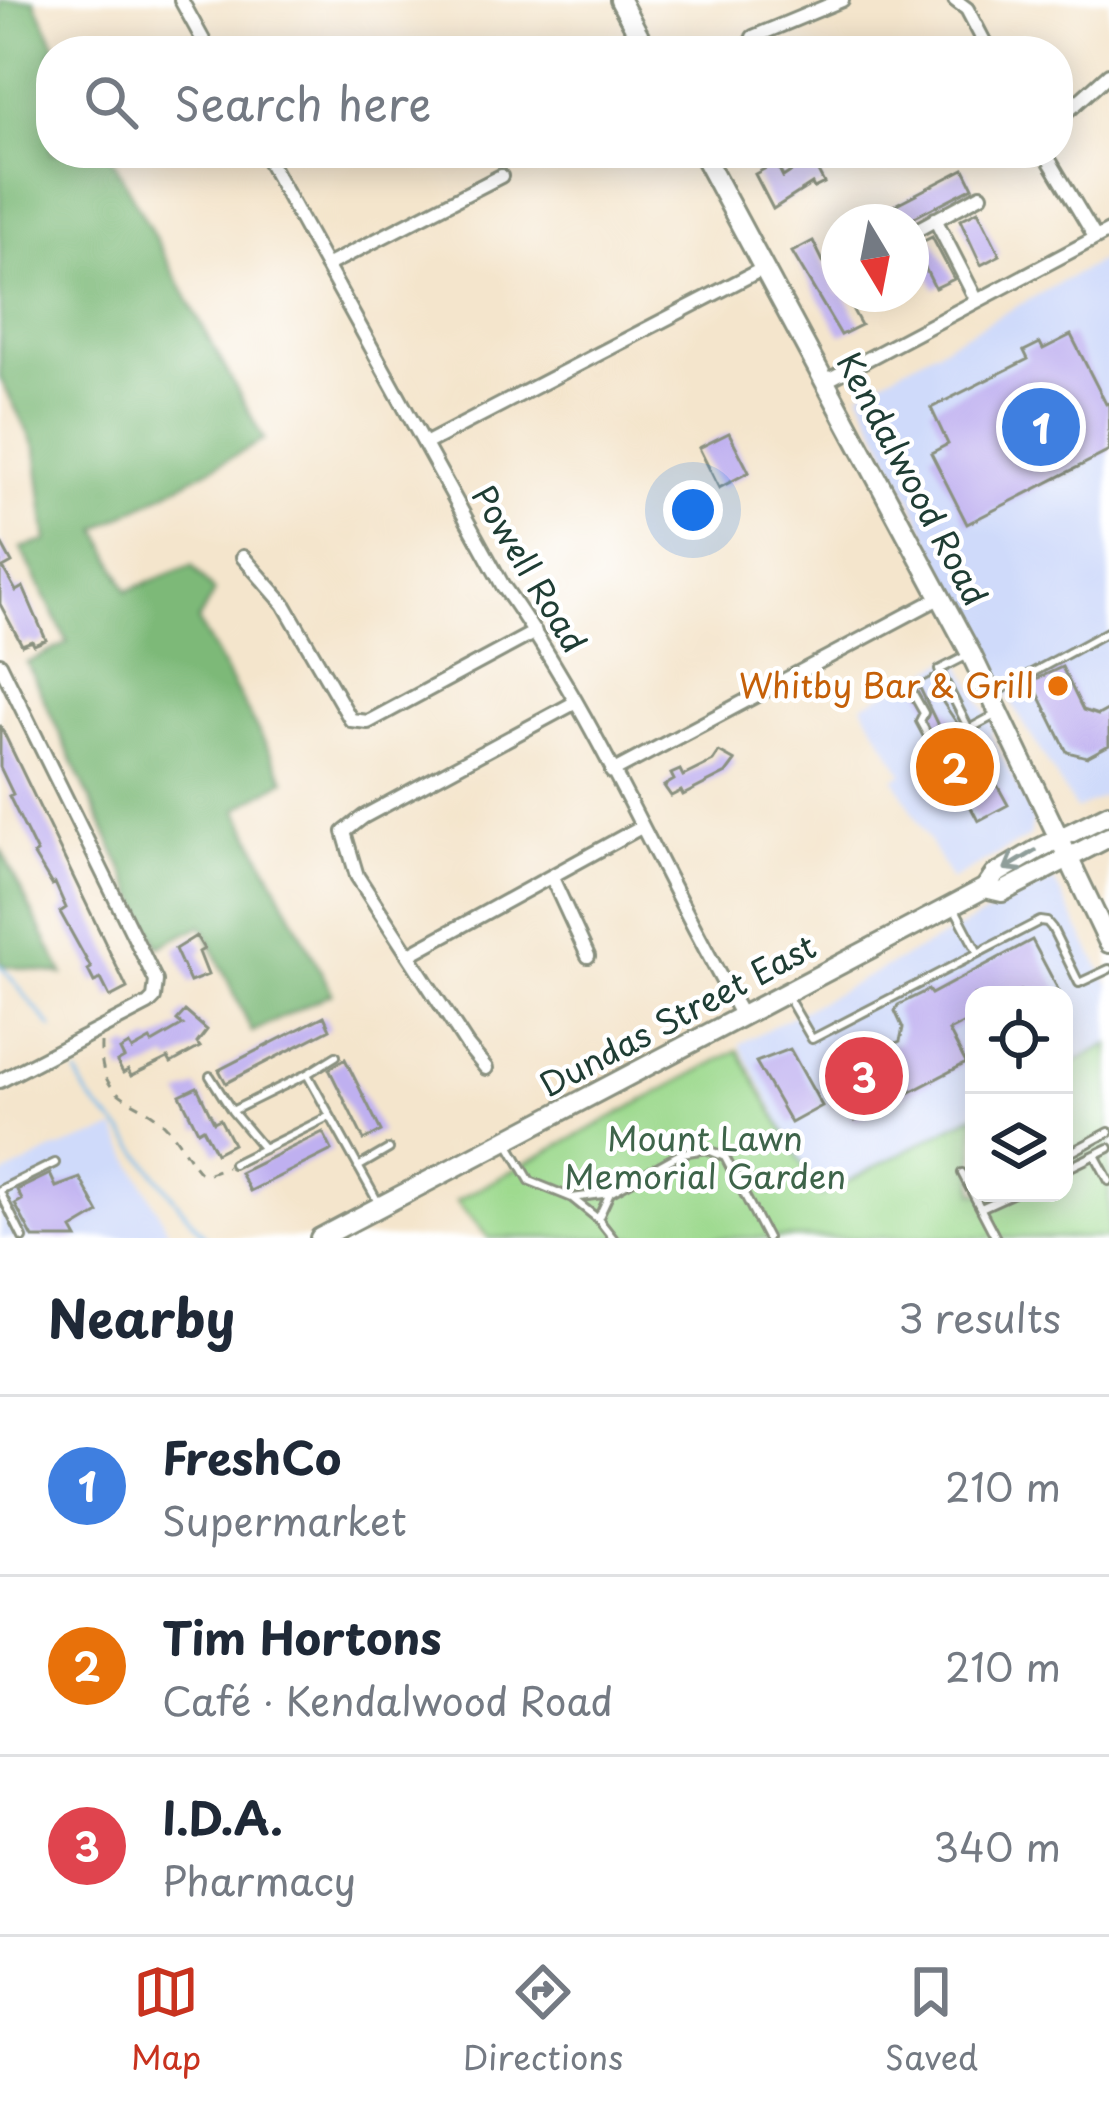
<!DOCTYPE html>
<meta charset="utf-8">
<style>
body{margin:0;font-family:"Playpen Sans",sans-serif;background:#f2f2f3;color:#1f2937}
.controls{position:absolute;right:36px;bottom:36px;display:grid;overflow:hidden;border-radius:24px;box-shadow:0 6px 30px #0003}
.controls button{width:108px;height:108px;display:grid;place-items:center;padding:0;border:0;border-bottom:3px solid #e0e1e3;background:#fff;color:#1f2937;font:60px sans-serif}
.compass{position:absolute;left:821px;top:204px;width:108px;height:108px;border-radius:50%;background:#fff;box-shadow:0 6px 30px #0003;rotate:170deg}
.you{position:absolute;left:693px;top:510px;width:42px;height:42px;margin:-30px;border:9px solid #fff;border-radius:50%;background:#1a73e8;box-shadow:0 0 0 18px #1a73e833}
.badge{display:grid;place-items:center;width:78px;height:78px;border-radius:50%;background:#c8321e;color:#fff;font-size:39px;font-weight:700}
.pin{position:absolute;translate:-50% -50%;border:6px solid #fff;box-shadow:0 3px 12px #0006}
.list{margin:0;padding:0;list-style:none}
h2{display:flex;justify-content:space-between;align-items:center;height:156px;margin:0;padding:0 48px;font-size:51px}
h2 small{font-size:39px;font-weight:400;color:#747a83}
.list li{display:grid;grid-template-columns:78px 1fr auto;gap:36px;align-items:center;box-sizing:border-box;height:180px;padding:0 48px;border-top:3px solid #e0e1e3}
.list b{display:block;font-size:45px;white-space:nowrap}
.list p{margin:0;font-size:39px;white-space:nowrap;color:#747a83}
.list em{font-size:39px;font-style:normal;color:#747a83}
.icon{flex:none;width:66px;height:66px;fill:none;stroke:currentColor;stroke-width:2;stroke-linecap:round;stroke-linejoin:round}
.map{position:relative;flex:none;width:1109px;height:1238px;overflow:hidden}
.search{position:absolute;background:#fff;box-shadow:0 6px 30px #0003;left:36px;right:36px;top:36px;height:132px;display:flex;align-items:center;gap:30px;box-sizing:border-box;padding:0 42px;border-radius:48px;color:#747a83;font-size:45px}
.sheet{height:696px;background:#fff}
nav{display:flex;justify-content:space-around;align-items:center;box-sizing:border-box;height:168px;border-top:3px solid #e0e1e3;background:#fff;font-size:33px;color:#747a83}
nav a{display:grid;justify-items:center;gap:6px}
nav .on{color:#c8321e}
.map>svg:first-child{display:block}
</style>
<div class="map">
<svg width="1109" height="1238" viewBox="0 0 1109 1238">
<rect width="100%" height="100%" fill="#fff"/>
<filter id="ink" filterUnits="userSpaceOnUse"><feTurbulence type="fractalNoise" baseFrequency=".00833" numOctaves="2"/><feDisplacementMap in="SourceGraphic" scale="24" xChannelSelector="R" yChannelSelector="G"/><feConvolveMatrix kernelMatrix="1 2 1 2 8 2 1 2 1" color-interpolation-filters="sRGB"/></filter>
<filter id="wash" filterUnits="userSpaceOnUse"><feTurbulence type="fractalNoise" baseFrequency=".004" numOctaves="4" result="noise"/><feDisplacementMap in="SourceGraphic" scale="48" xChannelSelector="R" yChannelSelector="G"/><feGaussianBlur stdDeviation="2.7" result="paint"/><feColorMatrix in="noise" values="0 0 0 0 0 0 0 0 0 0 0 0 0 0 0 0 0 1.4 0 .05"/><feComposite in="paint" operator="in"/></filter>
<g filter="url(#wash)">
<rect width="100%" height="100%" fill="#f4e5cc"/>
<path fill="#cfdafa" d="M1109,256V794L1076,810L997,679L859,392Z
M957,656L995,729L990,733L1034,819L1029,837L951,880L894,778L903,774L862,705Z
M1053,879L1109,985V1044L1064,1068V995H974V1115L820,1196L739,1044Z
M115,1129L172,1238H0V1177L50,1151Z"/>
<path fill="#9cd98d" stroke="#5e8b60" stroke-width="3" d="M1109,1044V1238H489L456,1201L738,1050L820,1196L974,1115V1193H1064V1068Z"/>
<path fill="#7db978" stroke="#4e7b56" stroke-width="3" d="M0,0H34L58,51H51V153H109L264,440L98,529L127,591L192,565L214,592L198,621L285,780L237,809L332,993L252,1032L202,925L159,947L27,663L68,643L21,548L47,541L36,448L0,378Z
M0,848L63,974L0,965Z"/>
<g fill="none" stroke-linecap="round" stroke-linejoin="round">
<path stroke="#78bbed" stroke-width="3" d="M0,965L52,1028
M77,1074C91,1105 96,1104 117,1126C149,1161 174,1203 207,1238"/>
</g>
<g id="blocks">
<path fill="#bfb0f0" d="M771,153L783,177L811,158L824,183L814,188L812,184L773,209L755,174L768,167L763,158Z
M964,169L973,187L905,222H862Z
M978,211L1000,255L981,265L960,220Z
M932,237L954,279L935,288L914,246Z
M813,241L839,294H844L861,325L841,335L792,252Z
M1071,335L1106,404L1109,403V451L967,524L931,453L948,444L931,408L1028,359L1024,351L1040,343L1043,349Z
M729,433L749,472L719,488L699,448Z
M0,541L12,563L3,568L16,591L23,587L46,640L34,645L32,641L22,645L0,604Z
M1062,667L1083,710L1098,715L1109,709V745L1087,757L1067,752L1032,681Z
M933,676L944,696L940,698L959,726L943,736L918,684Z
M0,725L127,988L110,997L101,979L94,982L88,970L91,968L60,912L66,908L55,883L52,885L34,855L37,853L9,796L13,794L0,767Z
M719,752L735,761L726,773L683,795L681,791L671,796L664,786L674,780L671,774L680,770L683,776L713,761Z
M997,785L1008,805L978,821L967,800Z
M196,936L204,949L199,952L208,975L190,982L175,949Z
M1032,940L1061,995H1023L1020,991L1013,995H974V1018L949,1031L966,1063L855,1121L831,1075L900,1041L903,1028L895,1011L898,1005L928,990L931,994Z
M185,1011L207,1030L197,1043L200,1047L171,1063L168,1058L131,1076L128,1070L123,1073L117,1062L124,1058L120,1050L129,1045L132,1050L150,1040L152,1043L183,1025L177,1020Z
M324,1016L330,1029L226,1083L219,1070Z
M790,1049L822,1106L791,1123L756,1062Z
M345,1059L381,1131L364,1140L329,1069Z
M197,1087L214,1122L220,1119L233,1144L216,1153L203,1128L198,1131L180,1095Z
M323,1132L332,1150L250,1191L240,1173Z
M50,1174L56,1187L80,1178L99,1213L72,1229L77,1238H33L15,1204L22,1200L17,1190Z"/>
</g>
</g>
<g filter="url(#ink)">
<use href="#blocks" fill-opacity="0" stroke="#8a9180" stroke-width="3"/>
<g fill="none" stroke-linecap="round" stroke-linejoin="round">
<g stroke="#8a9180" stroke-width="12">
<path id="lane" d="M968,655L939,670L969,729L997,714
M911,690L924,713L920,721L935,749L969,729
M995,693L1109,631
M955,909L978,953
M787,996L812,1039L1040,921L1047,922L1052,928L1079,983L1109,969
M307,1074L379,1204
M210,1076L232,1111L264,1149
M232,1111L307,1074L336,1056
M508,1143L530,1181L572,1198L598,1219L613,1238
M1095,1155L1109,1181
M1064,1156L1109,1132
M233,1164L330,1116
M358,1167L389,1149
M1064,1170L1109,1148
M962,1173L996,1238
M0,1190L55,1163
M0,1192L23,1238
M572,1198L610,1193
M981,1208L1014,1193
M598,1219L610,1193L682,1153L706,1149L725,1157L767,1238"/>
</g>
<g stroke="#8a9180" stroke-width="18">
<path id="street" d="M181,0L209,51
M955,0L967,9L989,51
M753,37L842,0
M1058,120L1109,74
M264,153L503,586C598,720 661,874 742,1016
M1045,153L1095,237
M935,219L976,299
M911,233L981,195
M326,266L501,176
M826,381L1109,231
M425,444L764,268
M243,557L284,604L351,720L368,722L535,632
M0,664L156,981L154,998L148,1004L0,1081
M612,772L941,597
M552,878L588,956
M410,954L641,827
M486,1068L467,1045L357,876L344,832L363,817L576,702"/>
</g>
<g stroke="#8a9180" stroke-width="24">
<path id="secondary" d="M620,0L647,51
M702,153L971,654L1109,943"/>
</g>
<g stroke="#8a9180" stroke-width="24">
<path id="primary" d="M985,888L1002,892L1109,837
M320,1238L953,905L985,888L994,875L1038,849L1109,814"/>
</g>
<path stroke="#8a9180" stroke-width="3" stroke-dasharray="9 9" stroke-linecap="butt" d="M101,1043C99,1105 136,1094 166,1126C180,1140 187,1158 200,1172L206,1174L227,1167"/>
<use href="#lane" stroke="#fff" stroke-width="6"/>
<use href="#street" stroke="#fff" stroke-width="12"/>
<use href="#secondary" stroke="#fff" stroke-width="18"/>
<use href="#primary" stroke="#fff" stroke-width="18"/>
</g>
<defs><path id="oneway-shaft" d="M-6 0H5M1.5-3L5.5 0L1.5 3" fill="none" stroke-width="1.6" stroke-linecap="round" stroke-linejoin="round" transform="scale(3)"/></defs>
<use stroke="#8f9e9a" href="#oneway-shaft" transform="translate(1020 860) rotate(149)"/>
</g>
<circle fill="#e8710a" stroke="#fff" stroke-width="4.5" cx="1058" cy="686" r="12"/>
<g text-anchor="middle" stroke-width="9" stroke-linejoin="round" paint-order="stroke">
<g font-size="33" fill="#1f3d34" stroke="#fff">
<text transform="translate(912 479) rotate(62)" y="12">Kendalwood Road</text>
<text transform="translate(529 569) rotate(59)" y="12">Powell Road</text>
<text transform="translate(678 1016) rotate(-28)" y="12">Dundas Street East</text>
</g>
<g font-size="33" fill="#c56008" stroke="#fff" text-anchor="end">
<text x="1034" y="698">Whitby Bar &amp; Grill</text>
</g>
<g font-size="33" fill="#3e644a" stroke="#fff">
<text x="705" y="1151">Mount Lawn<tspan x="705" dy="38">Memorial Garden</tspan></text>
</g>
</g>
</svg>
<div class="controls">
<button><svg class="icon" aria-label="locate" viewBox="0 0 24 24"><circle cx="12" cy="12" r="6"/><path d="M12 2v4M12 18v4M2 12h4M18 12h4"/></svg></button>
<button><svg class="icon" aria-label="layers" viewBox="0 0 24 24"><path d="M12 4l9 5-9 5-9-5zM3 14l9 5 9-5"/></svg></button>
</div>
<svg class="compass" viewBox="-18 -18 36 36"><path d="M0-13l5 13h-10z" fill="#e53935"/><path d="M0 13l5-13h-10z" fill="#747a83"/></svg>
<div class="you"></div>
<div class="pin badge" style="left:1041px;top:427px;background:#3f7fe0">1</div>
<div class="pin badge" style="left:955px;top:767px;background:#e8710a">2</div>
<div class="pin badge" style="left:864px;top:1076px;background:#e0444e">3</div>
<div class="search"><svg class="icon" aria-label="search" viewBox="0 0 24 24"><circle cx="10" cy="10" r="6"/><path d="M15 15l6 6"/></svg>Search here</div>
</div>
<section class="sheet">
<h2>Nearby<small>3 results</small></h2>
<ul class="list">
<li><span class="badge" style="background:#3f7fe0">1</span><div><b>FreshCo</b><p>Supermarket</p></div><em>210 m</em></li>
<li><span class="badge" style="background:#e8710a">2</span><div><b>Tim Hortons</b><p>Café · Kendalwood Road</p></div><em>210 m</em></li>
<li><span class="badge" style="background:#e0444e">3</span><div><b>I.D.A.</b><p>Pharmacy</p></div><em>340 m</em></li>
</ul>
</section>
<nav>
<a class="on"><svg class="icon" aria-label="map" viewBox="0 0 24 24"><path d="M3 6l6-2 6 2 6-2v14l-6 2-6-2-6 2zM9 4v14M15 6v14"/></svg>Map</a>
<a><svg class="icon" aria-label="directions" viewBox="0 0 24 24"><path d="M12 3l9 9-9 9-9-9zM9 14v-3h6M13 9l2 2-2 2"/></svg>Directions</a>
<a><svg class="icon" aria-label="saved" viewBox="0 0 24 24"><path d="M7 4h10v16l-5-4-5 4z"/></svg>Saved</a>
</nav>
